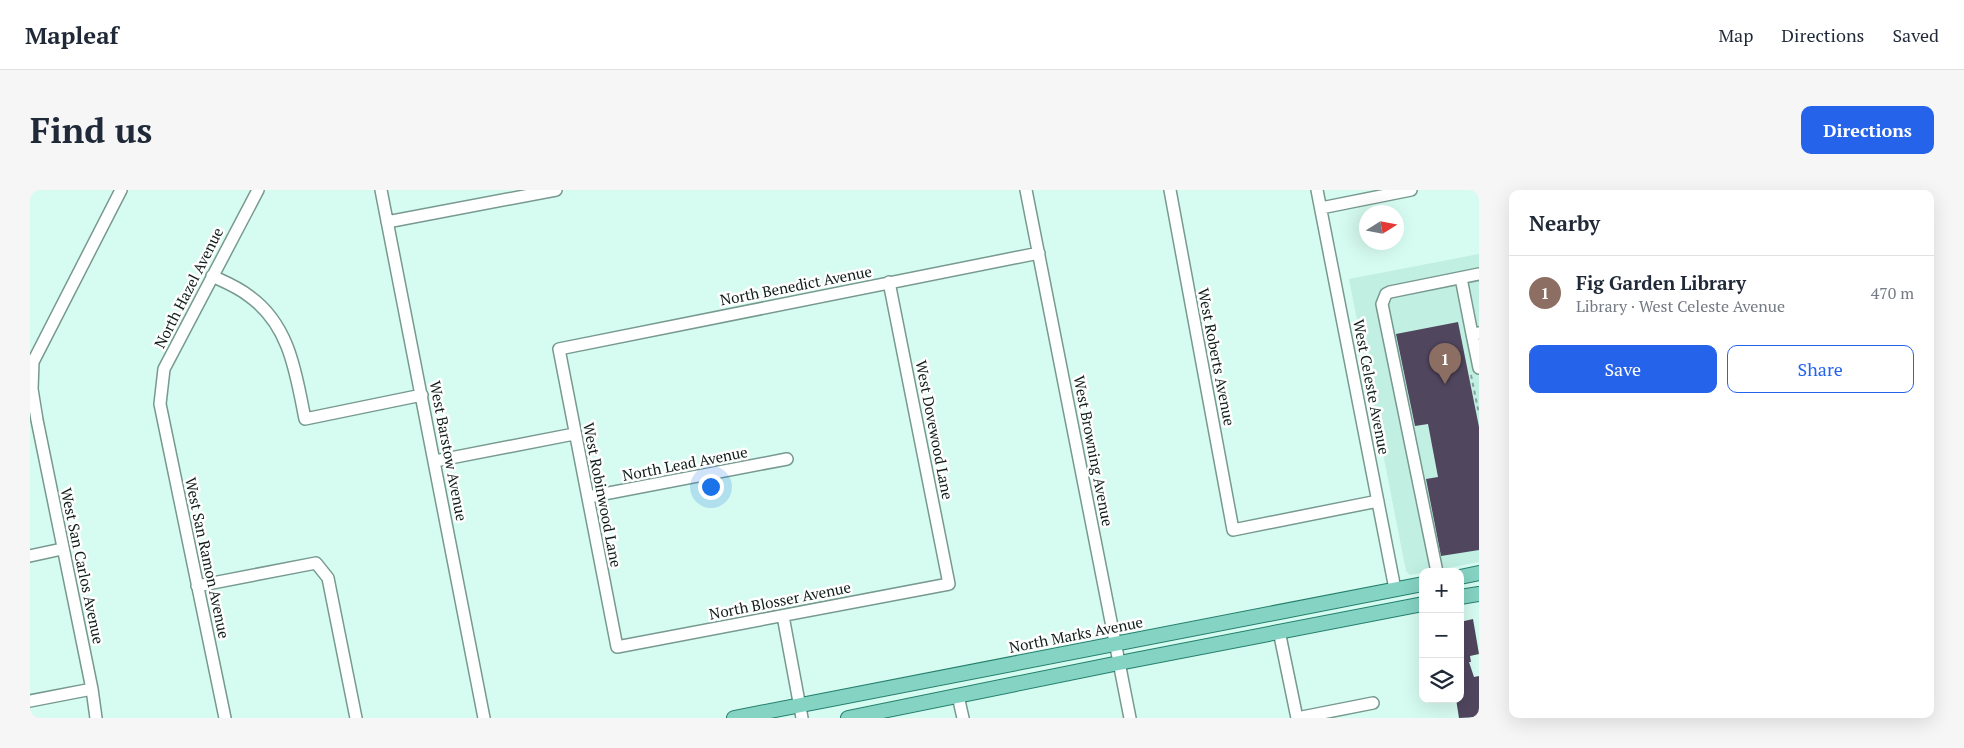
<!DOCTYPE html>
<meta charset="utf-8">
<style>
body{margin:0;font-family:"PT Serif",serif;background:#f6f6f7;color:#1f2937}
.controls{position:absolute;right:15px;bottom:15px;display:grid;overflow:hidden;border-radius:10px;box-shadow:0 5px 20px #0002}
.controls button{width:45px;height:45px;display:grid;place-items:center;padding:0;border:0;border-bottom:1px solid #e0e1e3;background:#fff;color:#1f2937;font:25px sans-serif}
.compass{position:absolute;left:1329px;top:15px;width:45px;height:45px;border-radius:50%;background:#fff;box-shadow:0 5px 20px #0002;rotate:79deg}
.you{position:absolute;left:680px;top:296px;width:18px;height:18px;margin:-12px;border:4px solid #fff;border-radius:50%;background:#1a73e8;box-shadow:0 0 0 8px #1a73e833}
.badge{display:grid;place-items:center;width:32px;height:32px;border-radius:50%;background:#2563eb;color:#fff;font-size:16px;font-weight:700}
.pin{position:absolute;translate:-50% -41px;filter:drop-shadow(0 1px 2px #0008)}
.pin::after{content:'';position:absolute;top:26px;width:18px;height:15px;background:inherit;clip-path:polygon(0 0,100% 0,50% 100%)}
.list{margin:0;padding:0;list-style:none}
h2{display:flex;justify-content:space-between;align-items:center;height:65px;margin:0;padding:0 20px;font-size:21px}
h2 small{font-size:16px;font-weight:400;color:#747a83}
.list li{display:grid;grid-template-columns:32px 1fr auto;gap:15px;align-items:center;box-sizing:border-box;height:75px;padding:0 20px;border-top:1px solid #e0e1e3}
.list b{display:block;font-size:19px;white-space:nowrap}
.list p{margin:0;font-size:16px;white-space:nowrap;color:#747a83}
.list em{font-size:16px;font-style:normal;color:#747a83}
.actions{display:flex;gap:10px;padding:15px 20px}
.actions a{flex:1;padding:11px 0;border:1px solid #2563eb;border-radius:10px;text-align:center;font-size:18px;color:#2563eb}
.actions .main{background:#2563eb;color:#fff}
.icon{flex:none;width:28px;height:28px;fill:none;stroke:currentColor;stroke-width:2;stroke-linecap:round;stroke-linejoin:round}
.map{position:relative;flex:none;width:1449px;height:528px;overflow:hidden;border-radius:10px}
header{display:flex;align-items:center;gap:30px;box-sizing:border-box;height:70px;padding:0 25px;background:#fff;border-bottom:1px solid #e0e1e3}
header strong{font-size:24px}
nav{display:flex;gap:28px;margin-inline-start:auto;font-size:18px}
.intro{display:flex;align-items:center;justify-content:space-between;box-sizing:border-box;height:120px;padding:0 30px}
h1{margin:0;font-size:35px}
.button{padding:12px 22px;border-radius:10px;background:#2563eb;color:#fff;font-size:18px;font-weight:700}
main{display:flex;gap:30px;padding:0 30px}
aside{flex:1;background:#fff;border-radius:10px;box-shadow:0 5px 20px #0002}
.map>svg:first-child{display:block}
</style>
<header>
<strong>Mapleaf</strong>
<nav><a>Map</a><a>Directions</a><a>Saved</a></nav>
</header>
<div class="intro"><h1>Find us</h1><a class="button">Directions</a></div>
<main>
<div class="map">
<svg width="1449" height="528" viewBox="0 0 1449 528">
<rect width="100%" height="100%" fill="#d6fbf0"/>
<path fill="#c1efe2" d="M1449,64V372L1380,385L1376,381L1319,89Z"/>
<path fill="#50465e" d="M1428,132L1449,237V360L1411,366L1396,289L1408,287L1398,234L1385,236L1366,144Z
M1443,429L1449,464L1440,466L1441,472H1439L1444,487L1449,486V527L1429,528L1426,509H1430V432Z"/>
<g fill="none" stroke-linecap="round" stroke-linejoin="round">
<g stroke="#779990" stroke-width="14">
<path id="minor" d="M351,0L454,528
M996,0L1100,528
M1140,0L1203,340L1348,311
M1287,0L1365,399
M1291,18L1381,0
M357,32L526,0
M182,86C195,92 208,97 219,106C260,135 266,184 275,229L392,205
M1431,88L1442,144L1449,143
M859,92L919,394L587,457L529,159L1009,63
M1442,144L1449,178
M405,271L544,244
M558,307L757,269
M0,366L32,359
M1407,382L1352,114L1356,104L1360,102L1449,84
M167,396L286,373L298,388L326,528
M753,426L772,528
M1249,441L1267,528
M928,506L933,528
M0,511L62,499
M66,528L62,499L7,230L2,199L3,172L91,0
M195,528L130,214L134,179L228,0
M1267,528L1343,513"/>
</g>
<g stroke="#267f6d" stroke-width="16">
<path id="major" d="M1430,387L1449,383
M1430,407L1449,404
M704,528L1393,394
M818,528L1089,473L1393,414"/>
</g>
<path stroke="#87a29a" stroke-width="2" stroke-dasharray="4 4" stroke-linecap="butt" d="M1441,185L1449,224"/>
<use href="#minor" stroke="#fff" stroke-width="11"/>
<use href="#major" stroke="#85d3c3" stroke-width="14"/>
</g>
<g text-anchor="middle" stroke-width="5" stroke-linejoin="round" paint-order="stroke">
<g font-size="15" fill="#0e1c18" stroke="#fefefe">
<text transform="translate(766 96) rotate(-11)" y="5">North Benedict Avenue</text>
<text transform="translate(159 98) rotate(-63)" y="5">North Hazel Avenue</text>
<text transform="translate(1186 167) rotate(79)" y="5">West Roberts Avenue</text>
<text transform="translate(1341 197) rotate(79)" y="5">West Celeste Avenue</text>
<text transform="translate(904 240) rotate(79)" y="5">West Dovewood Lane</text>
<text transform="translate(418 261) rotate(79)" y="5">West Barstow Avenue</text>
<text transform="translate(1063 261) rotate(79)" y="5">West Browning Avenue</text>
<text transform="translate(655 274) rotate(-11)" y="5">North Lead Avenue</text>
<text transform="translate(572 305) rotate(79)" y="5">West Robinwood Lane</text>
<text transform="translate(177 368) rotate(78)" y="5">West San Ramon Avenue</text>
<text transform="translate(52 376) rotate(78)" y="5">West San Carlos Avenue</text>
<text transform="translate(750 411) rotate(-11)" y="5">North Blosser Avenue</text>
<text transform="translate(1046 445) rotate(-11)" y="5">North Marks Avenue</text>
</g>
</g>
</svg>
<div class="controls">
<button>+</button>
<button>−</button>
<button><svg class="icon" aria-label="layers" viewBox="0 0 24 24"><path d="M12 4l9 5-9 5-9-5zM3 14l9 5 9-5"/></svg></button>
</div>
<svg class="compass" viewBox="-18 -18 36 36"><path d="M0-13l5 13h-10z" fill="#e53935"/><path d="M0 13l5-13h-10z" fill="#747a83"/></svg>
<div class="you"></div>
<div class="pin badge" style="left:1415px;top:194px;background:#8d6e63">1</div>
</div>
<aside>
<h2>Nearby<small></small></h2>
<ul class="list">
<li><span class="badge" style="background:#8d6e63">1</span><div><b>Fig Garden Library</b><p>Library · West Celeste Avenue</p></div><em>470 m</em></li>
</ul>
<div class="actions"><a class="main">Save</a><a>Share</a></div>
</aside>
</main>
